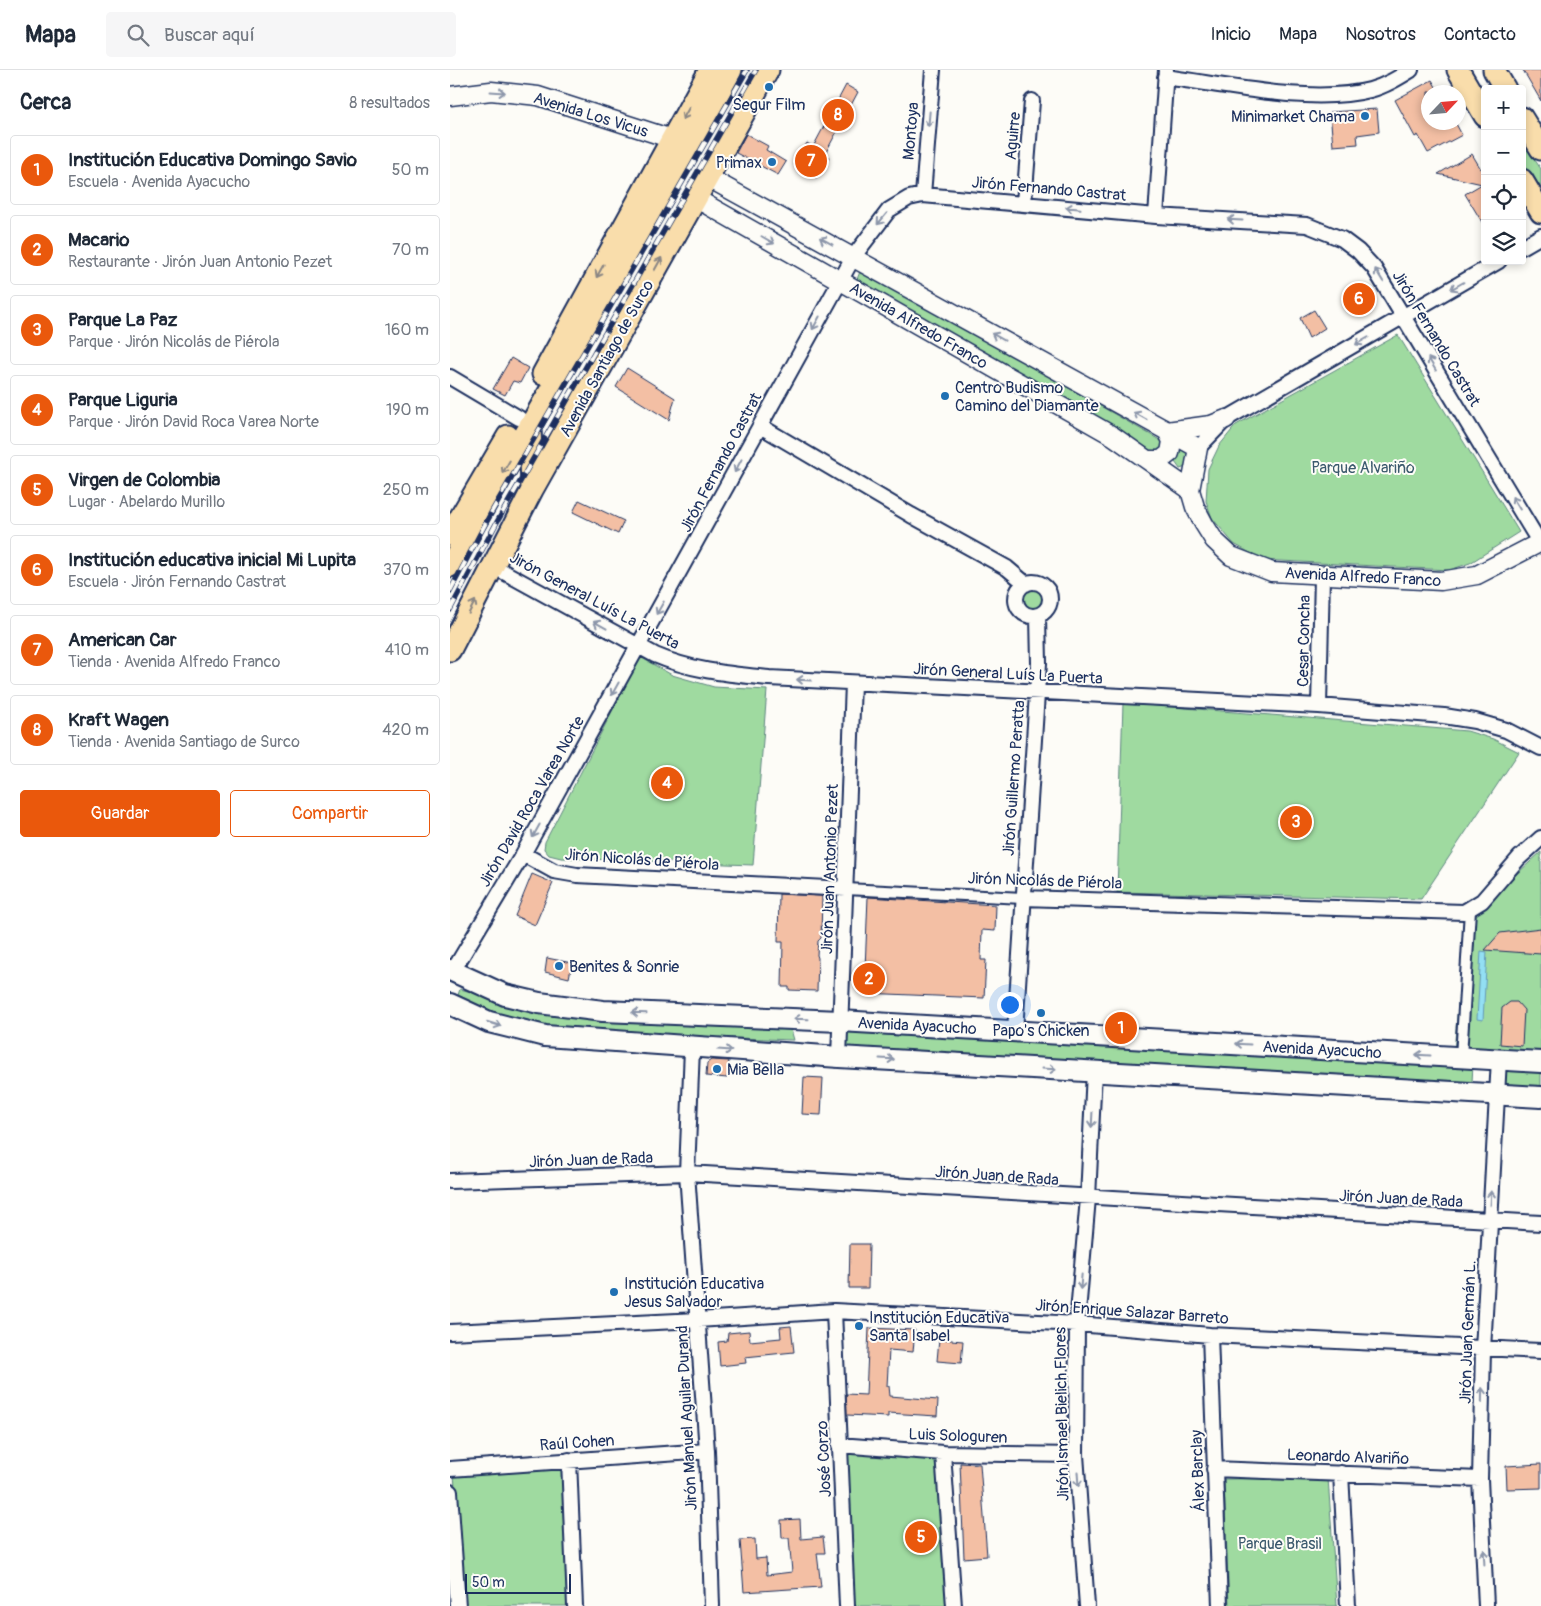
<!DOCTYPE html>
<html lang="es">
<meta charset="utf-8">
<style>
body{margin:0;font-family:Pangolin,sans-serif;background:#f6f6f7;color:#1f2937}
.controls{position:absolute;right:15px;top:15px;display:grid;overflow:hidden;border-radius:5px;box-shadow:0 2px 8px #0003}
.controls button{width:45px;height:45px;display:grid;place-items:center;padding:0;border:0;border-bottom:1px solid #e0e1e3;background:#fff;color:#1f2937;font:25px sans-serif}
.compass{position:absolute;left:971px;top:15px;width:45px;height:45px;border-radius:50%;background:#fff;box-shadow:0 2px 8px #0003;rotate:64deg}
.scale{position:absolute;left:15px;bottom:12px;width:106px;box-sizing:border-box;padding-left:5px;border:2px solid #1b2f5e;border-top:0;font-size:14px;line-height:18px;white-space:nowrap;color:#1b2f5e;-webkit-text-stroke:4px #fdfcf7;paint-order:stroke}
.you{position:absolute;left:559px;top:934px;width:18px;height:18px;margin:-12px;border:4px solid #fff;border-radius:50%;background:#1a73e8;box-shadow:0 0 0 8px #1a73e833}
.badge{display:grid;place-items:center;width:32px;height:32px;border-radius:50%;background:#ea580c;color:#fff;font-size:16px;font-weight:700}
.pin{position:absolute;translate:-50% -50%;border:2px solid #fff;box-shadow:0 1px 5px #0006}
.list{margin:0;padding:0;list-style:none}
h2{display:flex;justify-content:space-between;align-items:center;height:65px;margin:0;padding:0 20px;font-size:21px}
h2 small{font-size:16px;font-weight:400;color:#747a83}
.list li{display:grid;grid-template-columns:32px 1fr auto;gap:15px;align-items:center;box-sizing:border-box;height:70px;margin:0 10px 10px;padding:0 10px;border:1px solid #e0e1e3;border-radius:5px}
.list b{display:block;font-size:19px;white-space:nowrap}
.list p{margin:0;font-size:16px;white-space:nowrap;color:#747a83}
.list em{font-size:16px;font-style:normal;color:#747a83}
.actions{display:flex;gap:10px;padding:15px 20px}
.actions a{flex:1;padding:11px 0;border:1px solid #ea580c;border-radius:5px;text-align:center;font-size:18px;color:#ea580c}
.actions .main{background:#ea580c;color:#fff}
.icon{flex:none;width:28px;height:28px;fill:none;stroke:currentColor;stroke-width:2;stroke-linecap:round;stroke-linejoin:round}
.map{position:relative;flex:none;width:1091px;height:1536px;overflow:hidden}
header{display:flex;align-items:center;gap:30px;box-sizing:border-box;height:70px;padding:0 25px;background:#fff;border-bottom:1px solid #e0e1e3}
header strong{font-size:24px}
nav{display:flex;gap:28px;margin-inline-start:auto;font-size:18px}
.search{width:350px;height:45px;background:#f6f6f7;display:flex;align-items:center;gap:12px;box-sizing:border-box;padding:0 18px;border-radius:5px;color:#747a83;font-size:19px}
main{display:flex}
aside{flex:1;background:#fff}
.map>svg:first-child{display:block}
</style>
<header>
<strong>Mapa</strong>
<div class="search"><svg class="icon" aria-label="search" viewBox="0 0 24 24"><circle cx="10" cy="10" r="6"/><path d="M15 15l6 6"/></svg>Buscar aquí</div>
<nav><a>Inicio</a><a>Mapa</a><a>Nosotros</a><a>Contacto</a></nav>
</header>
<main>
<aside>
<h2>Cerca<small>8 resultados</small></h2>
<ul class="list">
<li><span class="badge">1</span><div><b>Institución Educativa Domingo Savio</b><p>Escuela · Avenida Ayacucho</p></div><em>50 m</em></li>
<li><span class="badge">2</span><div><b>Macario</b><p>Restaurante · Jirón Juan Antonio Pezet</p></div><em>70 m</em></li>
<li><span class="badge">3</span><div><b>Parque La Paz</b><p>Parque · Jirón Nicolás de Piérola</p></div><em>160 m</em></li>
<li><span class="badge">4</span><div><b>Parque Liguria</b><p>Parque · Jirón David Roca Varea Norte</p></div><em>190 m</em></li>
<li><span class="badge">5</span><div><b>Virgen de Colombia</b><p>Lugar · Abelardo Murillo</p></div><em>250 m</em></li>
<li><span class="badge">6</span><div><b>Institución educativa inicial Mi Lupita</b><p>Escuela · Jirón Fernando Castrat</p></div><em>370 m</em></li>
<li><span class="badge">7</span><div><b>American Car</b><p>Tienda · Avenida Alfredo Franco</p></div><em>410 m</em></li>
<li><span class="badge">8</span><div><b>Kraft Wagen</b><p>Tienda · Avenida Santiago de Surco</p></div><em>420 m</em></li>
</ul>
<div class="actions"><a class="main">Guardar</a><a>Compartir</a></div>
</aside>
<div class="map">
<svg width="1091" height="1536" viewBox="0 0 1091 1536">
<rect width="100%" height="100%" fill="#fdfcf7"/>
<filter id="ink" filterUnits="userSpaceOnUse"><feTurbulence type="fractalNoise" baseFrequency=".02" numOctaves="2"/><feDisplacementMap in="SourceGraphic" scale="10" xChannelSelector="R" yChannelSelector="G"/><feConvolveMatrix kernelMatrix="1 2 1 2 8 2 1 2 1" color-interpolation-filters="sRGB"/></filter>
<g filter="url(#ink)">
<path fill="#9fdaa0" stroke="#5d847f" d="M1072,71L1091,99V124L1072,93Z
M411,199L715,373V380L701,386L406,212Z
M948,265L1069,462L1020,493L1000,500L813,490L784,474L762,448L756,431L758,399L769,376L786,355Z
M731,378L741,380L736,397L730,399L723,389L727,380Z
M572 530a11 11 0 1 1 22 0a11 11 0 1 1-22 0Z
M190,587L222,605L264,617L317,620L303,795L111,788L99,785L94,779L95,772Z
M673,633L1017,661L1043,669L1069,682L971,829L667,822Z
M1091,782V988L1004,982L1015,851Z
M10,919L93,941L340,956L344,970L123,962L49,948L7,928Z
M395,960L1023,995L1022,1012L394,977Z
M1049,989L1091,992V1027L1046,1025Z
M389,1375L493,1383L504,1536H397Z
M114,1395L117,1536H14L4,1404Z
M878,1408L887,1536H779L774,1409Z"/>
<path fill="#93dff3" stroke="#6399b7" d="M1031,881L1037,882L1033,950L1027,949Z"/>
<path fill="#f3bfa4" stroke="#1b2f5e" d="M1073,0H1091V31Z
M982,10L989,22H978V52H1005L1012,65L978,83L968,65L965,67L945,30Z
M396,15L408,22L375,84L379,87L366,108L344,95L357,73L363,77Z
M927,39L929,62L907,65L908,74L883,76L880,42Z
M296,64L318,76L316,80L336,92L328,105L286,83Z
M1022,84L1035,106V157L1015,124L1032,114L988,104Z
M864,240L875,258L859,268L850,248Z
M61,288L78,298L70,313L63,311L55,325L43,319Z
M177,298L225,328L219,350L166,317Z
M129,430L174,451L168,464L123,442Z
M82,804L103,813L85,855L65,846Z
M329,824L372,826L371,868L368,871L367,885L368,888L367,921L339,920V917H332L333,872H328Z
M418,827L546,835L545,861L532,860L531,890H536L534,928L414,923Z
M1091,858V884L1035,880L1050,863Z
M97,888L122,893L119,908L95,902Z
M1060,932H1067L1074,940L1072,976L1050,974L1052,938Z
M261,990L279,991L277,1008L256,1006L257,993Z
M354,1007L373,1008L371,1045L352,1044Z
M400,1174H419L418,1218H399Z
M341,1256L344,1282L295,1287L296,1293L270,1296L268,1272L277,1271L278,1263L299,1261L300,1271L331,1268L330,1257Z
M419,1258L465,1260L463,1282L439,1280L437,1316H439L440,1326L488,1330L487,1346L438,1343V1347L397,1345L396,1324L416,1325Z
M489,1269L513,1271L511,1293L487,1291Z
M510,1393L530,1394L537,1486L514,1488Z
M1091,1394V1418L1057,1419L1056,1396Z
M350,1449L351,1469L373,1467L375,1483H367L371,1517L294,1522L290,1470L305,1469L306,1489L316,1488L317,1505L342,1502L339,1468H332L331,1450Z"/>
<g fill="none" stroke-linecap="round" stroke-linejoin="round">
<g stroke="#1b2f5e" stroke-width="14">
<path id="pedestrian" d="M396,819L573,828
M1011,987L1020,840"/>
</g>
<g stroke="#1b2f5e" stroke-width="18">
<path id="minor" d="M715,7C776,15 861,35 920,20C935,16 948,8 961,0
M473,125L483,0
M574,133L582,31
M706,146L716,0
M1072,177L1091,166
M0,307L69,348
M310,356L461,445L557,498L576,514
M748,378L776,349L1049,191
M43,496L205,585C242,601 280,604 319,608L869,636L994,646L1025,651L1056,660L1091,678
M566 529a17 17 0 1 1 34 0a17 17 0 1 1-34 0Z
M869,636L872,506
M73,784L104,801L127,805L396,819
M573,828L1014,842L1032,831L1069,788L1091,768
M3,901L73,784L404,186L439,140L459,128L473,125L706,146L857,155L892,169L908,181L924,198L1091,475
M565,961L589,593L588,546
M242,978L237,1103L257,1381L262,1536
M389,987L403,613
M0,1111L237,1103L1091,1153
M384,1241L397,1536
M0,1262L248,1250L384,1241L627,1254L760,1265L1091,1281
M760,1265L770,1536
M389,1375L493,1383L626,1385
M493,1383L504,1536
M119,1390L125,1536
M0,1399L257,1381
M764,1399L1030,1409
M891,1403L898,1536
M0,1422L8,1536
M637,1536L626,1385L627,1254L638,1128L644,1001
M1036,1536L1030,1409L1033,1280L1049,989"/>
</g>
<g stroke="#1b2f5e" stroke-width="21">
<path id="tertiary" d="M0,26L41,21L88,26L222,69
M257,107L748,378L740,420L745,437L754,454L764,470L781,486L822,502L991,511L1027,505L1091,472
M245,128L663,366L740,420
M699,390H711L720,383L722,371L717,361L761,355L776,349"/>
</g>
<g stroke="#1b2f5e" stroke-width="24">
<path id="secondary" d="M0,900L55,925L89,933L153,941L390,951L1091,992
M0,934L39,952L95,966L389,987L1091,1027"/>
</g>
<g stroke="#1b2f5e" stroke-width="25">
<path id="primary" d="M1008,0L1035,46
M1044,0L1055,19
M1072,48L1091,79
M1072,110L1091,142
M93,304L260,0
M80,355L82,420
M0,465L58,366
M0,496L239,78L281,0
M0,580L82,420L318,0"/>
</g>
<use href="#pedestrian" stroke="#fdfcf7" stroke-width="10"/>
<use href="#minor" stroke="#fdfcf7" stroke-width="14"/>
<use href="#tertiary" stroke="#fdfcf7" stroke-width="18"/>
<use href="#secondary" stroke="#fdfcf7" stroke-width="20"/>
<use href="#primary" stroke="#f9ddab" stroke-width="21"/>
<g stroke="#1b2f5e" stroke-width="5.5">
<path id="rail" d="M0,521L41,443L297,0
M0,540L47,452L306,0"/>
</g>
<use href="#rail" stroke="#fdfcf7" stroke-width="4" stroke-dasharray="11" stroke-linecap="butt"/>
</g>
<defs><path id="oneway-shaft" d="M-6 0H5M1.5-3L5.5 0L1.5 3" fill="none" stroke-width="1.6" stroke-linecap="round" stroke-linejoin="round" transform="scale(1.25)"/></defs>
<g stroke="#8c96aa">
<use href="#oneway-shaft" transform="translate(48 22) rotate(4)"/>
<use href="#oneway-shaft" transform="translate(479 49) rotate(95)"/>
<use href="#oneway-shaft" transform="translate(623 138) rotate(-174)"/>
<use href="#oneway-shaft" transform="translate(432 149) rotate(130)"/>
<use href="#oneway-shaft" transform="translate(785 150) rotate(-177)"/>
<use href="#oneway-shaft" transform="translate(318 170) rotate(30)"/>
<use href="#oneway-shaft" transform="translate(376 171) rotate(-151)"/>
<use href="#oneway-shaft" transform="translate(929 205) rotate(-122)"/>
<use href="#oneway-shaft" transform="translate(1007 216) rotate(150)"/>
<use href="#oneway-shaft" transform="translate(366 253) rotate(119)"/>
<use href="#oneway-shaft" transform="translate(548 267) rotate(-151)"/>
<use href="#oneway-shaft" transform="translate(912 271) rotate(150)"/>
<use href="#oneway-shaft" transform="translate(982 294) rotate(-121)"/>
<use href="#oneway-shaft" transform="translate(690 346) rotate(-151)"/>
<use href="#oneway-shaft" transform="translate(288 396) rotate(118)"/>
<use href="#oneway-shaft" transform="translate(1066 433) rotate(-121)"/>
<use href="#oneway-shaft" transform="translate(210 538) rotate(120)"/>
<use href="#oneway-shaft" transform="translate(150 555) rotate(-151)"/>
<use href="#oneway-shaft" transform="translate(354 610) rotate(-177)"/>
<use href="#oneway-shaft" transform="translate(165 619) rotate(119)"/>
<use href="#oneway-shaft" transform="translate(86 761) rotate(119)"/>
<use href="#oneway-shaft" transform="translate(189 943) rotate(-178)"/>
<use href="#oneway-shaft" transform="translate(351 949) rotate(-178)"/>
<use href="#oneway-shaft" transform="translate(44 954) rotate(17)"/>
<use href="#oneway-shaft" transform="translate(793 974) rotate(-177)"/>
<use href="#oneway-shaft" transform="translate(275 980) rotate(4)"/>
<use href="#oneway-shaft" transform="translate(973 985) rotate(-177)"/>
<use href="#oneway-shaft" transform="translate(437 989) rotate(3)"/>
<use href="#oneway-shaft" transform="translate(599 999) rotate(3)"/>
<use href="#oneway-shaft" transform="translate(642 1050) rotate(93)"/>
<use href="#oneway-shaft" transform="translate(1041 1128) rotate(-87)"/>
<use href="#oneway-shaft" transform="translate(631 1212) rotate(95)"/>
<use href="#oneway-shaft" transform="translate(1032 1325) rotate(-89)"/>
<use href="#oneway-shaft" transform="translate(628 1409) rotate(86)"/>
<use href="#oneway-shaft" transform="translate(1034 1487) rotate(-93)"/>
</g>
<g stroke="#8a8684">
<use href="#oneway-shaft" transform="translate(236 43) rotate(119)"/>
<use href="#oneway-shaft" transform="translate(208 194) rotate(-61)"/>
<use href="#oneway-shaft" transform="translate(150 201) rotate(119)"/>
<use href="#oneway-shaft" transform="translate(56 397) rotate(120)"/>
<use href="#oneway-shaft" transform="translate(22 537) rotate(-63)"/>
</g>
</g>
<g fill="#1f6fb2" stroke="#fdfcf7" stroke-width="2">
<circle cx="319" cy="17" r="5"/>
<circle cx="915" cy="46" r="5"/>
<circle cx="322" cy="92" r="5"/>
<circle cx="495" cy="326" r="5"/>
<circle cx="109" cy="896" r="5"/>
<circle cx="591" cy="943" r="5"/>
<circle cx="267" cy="999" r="5"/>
<circle cx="164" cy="1222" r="5"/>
<circle cx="409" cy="1256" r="5"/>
</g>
<g text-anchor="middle" stroke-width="4" stroke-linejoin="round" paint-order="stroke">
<g font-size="16" fill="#1b2f5e" stroke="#fdfcf7" text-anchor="start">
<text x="319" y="40" text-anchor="middle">Segur Film</text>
<text x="905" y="52" text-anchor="end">Minimarket Chama</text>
<text x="312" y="98" text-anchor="end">Primax</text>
<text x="505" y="323">Centro Budismo<tspan x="505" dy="18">Camino del Diamante</tspan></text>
<text x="119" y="902">Benites &amp; Sonrie</text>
<text x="591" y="966" text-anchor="middle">Papo's Chicken</text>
<text x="277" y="1005">Mia Bella</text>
<text x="174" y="1219">Institución Educativa<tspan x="174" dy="18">Jesus Salvador</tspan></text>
<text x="419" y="1253">Institución Educativa<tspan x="419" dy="18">Santa Isabel</tspan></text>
</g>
<g font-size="16" fill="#1b2f5e" stroke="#fdfcf7">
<text transform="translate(141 44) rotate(17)" y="6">Avenida Los Vicus</text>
<text transform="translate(460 61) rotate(-85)" y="6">Montoya</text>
<text transform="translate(562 66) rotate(-85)" y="6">Aguirre</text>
<text transform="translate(599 118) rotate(5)" y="6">Jirón Fernando Castrat</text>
<text transform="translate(469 255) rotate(30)" y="6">Avenida Alfredo Franco</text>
<text transform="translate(987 268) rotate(59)" y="6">Jirón Fernando Castrat</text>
<text transform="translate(156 288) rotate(-61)" y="6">Avenida Santiago de Surco</text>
<text transform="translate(270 392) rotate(-62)" y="6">Jirón Fernando Castrat</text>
<text transform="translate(913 506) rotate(3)" y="6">Avenida Alfredo Franco</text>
<text transform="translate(145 530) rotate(28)" y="6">Jirón General Luís La Puerta</text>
<text transform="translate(853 571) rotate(-89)" y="6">Cesar Concha</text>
<text transform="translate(558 603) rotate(3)" y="6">Jirón General Luís La Puerta</text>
<text transform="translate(563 708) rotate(-86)" y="6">Jirón Guillermo Peratta</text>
<text transform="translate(81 731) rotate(-60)" y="6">Jirón David Roca Varea Norte</text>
<text transform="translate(192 789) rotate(4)" y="6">Jirón Nicolás de Piérola</text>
<text transform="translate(379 799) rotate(-88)" y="6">Jirón Juan Antonio Pezet</text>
<text transform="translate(595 810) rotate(2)" y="6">Jirón Nicolás de Piérola</text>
<text transform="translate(467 955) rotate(3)" y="6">Avenida Ayacucho</text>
<text transform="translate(872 979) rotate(3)" y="6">Avenida Ayacucho</text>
<text transform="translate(141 1089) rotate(-2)" y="6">Jirón Juan de Rada</text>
<text transform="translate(547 1105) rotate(4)" y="6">Jirón Juan de Rada</text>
<text transform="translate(951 1128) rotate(3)" y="6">Jirón Juan de Rada</text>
<text transform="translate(682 1241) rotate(4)" y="6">Jirón Enrique Salazar Barreto</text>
<text transform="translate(1017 1262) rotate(-88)" y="6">Jirón Juan Germán L.</text>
<text transform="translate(611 1344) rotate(-91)" y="6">Jirón Ismael Bielich Flores</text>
<text transform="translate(236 1348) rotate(-93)" y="6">Jirón Manuel Aguilar Durand</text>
<text transform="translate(508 1365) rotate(2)" y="6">Luis Sologuren</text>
<text transform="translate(127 1372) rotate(-4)" y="6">Raúl Cohen</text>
<text transform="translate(898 1386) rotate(2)" y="6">Leonardo Alvariño</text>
<text transform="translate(373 1389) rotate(-93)" y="6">José Corzo</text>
<text transform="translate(747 1401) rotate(-92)" y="6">Álex Barclay</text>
</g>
<g font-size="16" fill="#3c5a6e" stroke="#fdfcf7">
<text x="913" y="403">Parque Alvariño</text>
<text x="830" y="1479">Parque Brasil</text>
</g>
</g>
</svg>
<div class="controls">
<button>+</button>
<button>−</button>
<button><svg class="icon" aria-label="locate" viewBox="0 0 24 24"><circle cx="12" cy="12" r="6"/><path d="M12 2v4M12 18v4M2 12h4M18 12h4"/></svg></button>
<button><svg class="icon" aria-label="layers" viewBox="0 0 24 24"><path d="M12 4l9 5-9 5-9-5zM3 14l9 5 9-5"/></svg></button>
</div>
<svg class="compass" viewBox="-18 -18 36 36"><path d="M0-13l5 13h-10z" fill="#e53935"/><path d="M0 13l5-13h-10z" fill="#747a83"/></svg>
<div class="scale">50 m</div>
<div class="you"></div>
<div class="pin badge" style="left:671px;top:958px">1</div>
<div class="pin badge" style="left:419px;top:909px">2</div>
<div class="pin badge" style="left:846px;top:752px">3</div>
<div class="pin badge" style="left:217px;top:713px">4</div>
<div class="pin badge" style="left:471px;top:1467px">5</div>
<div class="pin badge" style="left:909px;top:229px">6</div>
<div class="pin badge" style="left:361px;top:91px">7</div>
<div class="pin badge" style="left:388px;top:45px">8</div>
</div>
</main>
